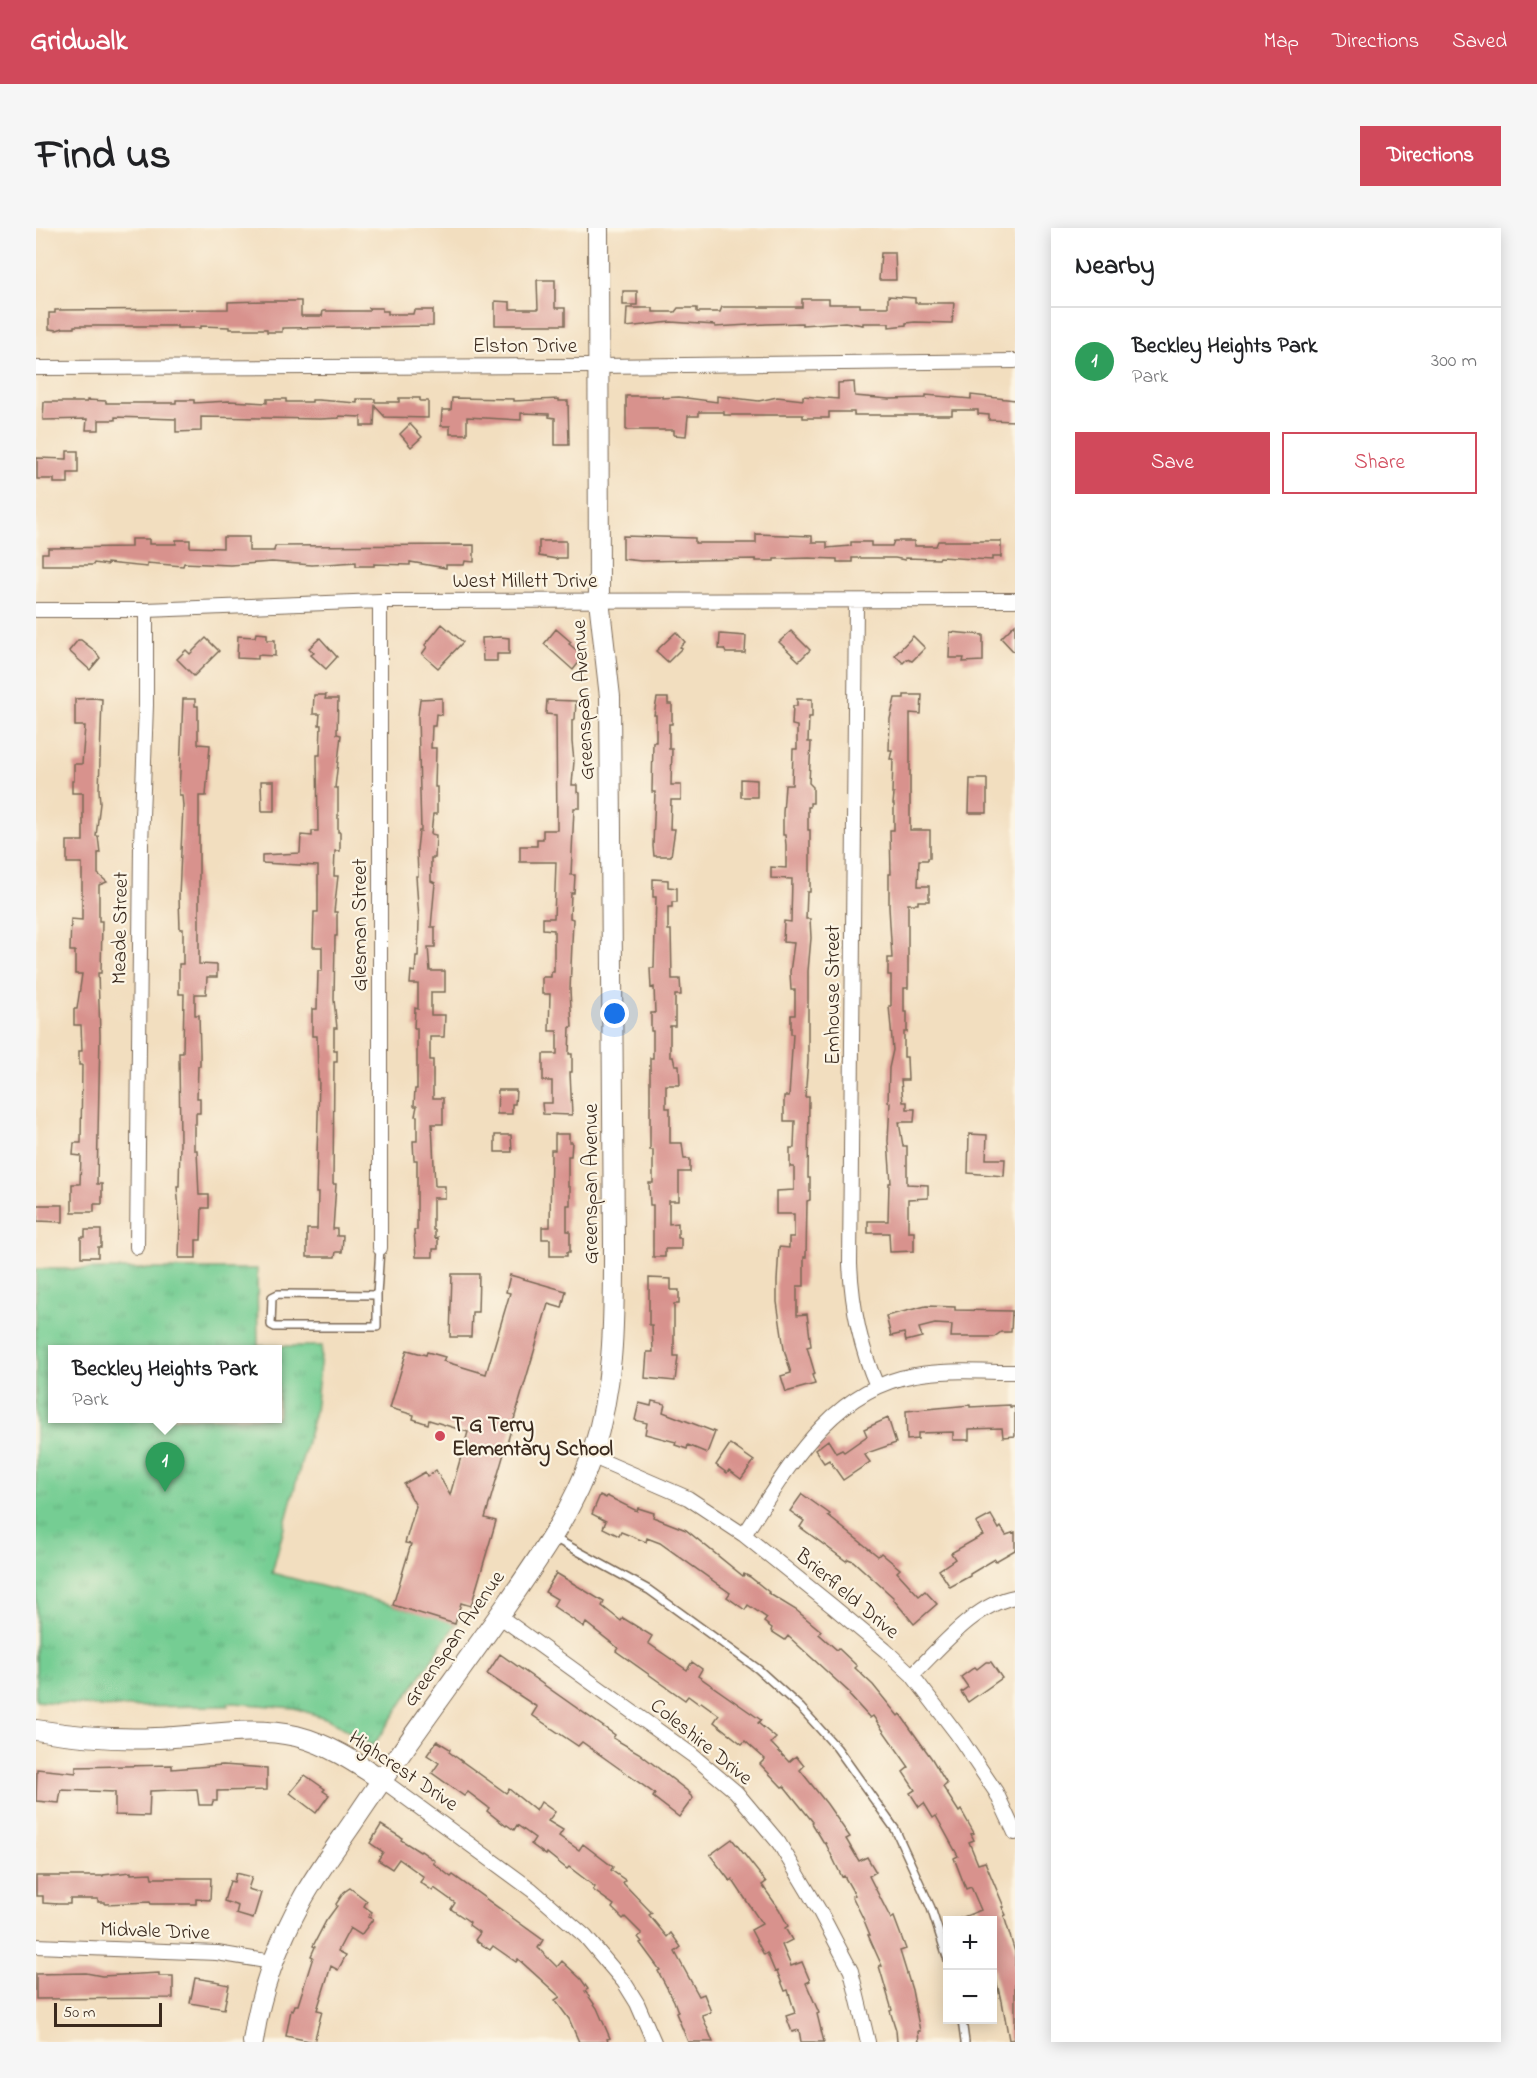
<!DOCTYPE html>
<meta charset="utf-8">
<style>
body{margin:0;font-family:"Indie Flower",sans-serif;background:#f6f6f6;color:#202124}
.controls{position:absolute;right:18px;bottom:18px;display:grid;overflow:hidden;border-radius:0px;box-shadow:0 3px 15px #0003}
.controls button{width:54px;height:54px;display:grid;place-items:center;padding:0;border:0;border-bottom:2px solid #e0e0e0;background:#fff;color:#202124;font:30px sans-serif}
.scale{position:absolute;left:18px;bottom:15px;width:108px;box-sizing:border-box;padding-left:6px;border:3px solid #3b2a1e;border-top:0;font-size:16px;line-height:21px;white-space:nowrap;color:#3b2a1e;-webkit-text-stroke:4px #fcf5e5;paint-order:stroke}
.you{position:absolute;left:579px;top:786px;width:21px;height:21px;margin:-15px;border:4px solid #fff;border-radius:50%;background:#1a73e8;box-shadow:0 0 0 9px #1a73e833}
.badge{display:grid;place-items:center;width:39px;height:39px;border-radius:50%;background:#d1495b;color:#fff;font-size:20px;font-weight:700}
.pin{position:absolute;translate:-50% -50px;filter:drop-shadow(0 2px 3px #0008)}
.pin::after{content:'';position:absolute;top:32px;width:21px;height:18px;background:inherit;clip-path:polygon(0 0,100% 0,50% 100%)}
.popup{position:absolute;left:12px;top:1117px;width:234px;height:78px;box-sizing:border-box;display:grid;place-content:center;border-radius:0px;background:#fff;filter:drop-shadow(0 2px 4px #0005);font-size:20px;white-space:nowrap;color:#757577}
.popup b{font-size:22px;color:#202124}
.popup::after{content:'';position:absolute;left:50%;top:100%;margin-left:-12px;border:12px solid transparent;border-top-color:#fff}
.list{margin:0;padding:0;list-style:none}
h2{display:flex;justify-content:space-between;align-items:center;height:78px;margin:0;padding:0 24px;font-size:26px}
h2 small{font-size:20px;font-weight:400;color:#757577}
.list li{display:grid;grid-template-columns:39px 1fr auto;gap:18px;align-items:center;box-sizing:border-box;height:108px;padding:0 24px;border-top:2px solid #e0e0e0}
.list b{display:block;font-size:22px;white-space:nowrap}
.list p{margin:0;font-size:20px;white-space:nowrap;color:#757577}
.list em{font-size:20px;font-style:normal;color:#757577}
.actions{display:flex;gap:12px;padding:18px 24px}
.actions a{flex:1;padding:14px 0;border:2px solid #d1495b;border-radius:0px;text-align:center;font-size:21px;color:#d1495b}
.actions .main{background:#d1495b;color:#fff}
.map{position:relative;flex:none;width:979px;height:1814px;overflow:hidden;border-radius:0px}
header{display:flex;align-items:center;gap:36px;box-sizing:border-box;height:84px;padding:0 30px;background:#d1495b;color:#fff}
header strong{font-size:28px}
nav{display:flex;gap:33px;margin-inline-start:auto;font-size:21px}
.intro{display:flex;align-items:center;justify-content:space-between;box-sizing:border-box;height:144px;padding:0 36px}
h1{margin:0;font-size:42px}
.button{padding:15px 27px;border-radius:0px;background:#d1495b;color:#fff;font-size:21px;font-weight:700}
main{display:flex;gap:36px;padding:0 36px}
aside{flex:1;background:#fff;border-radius:0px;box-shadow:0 3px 15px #0003}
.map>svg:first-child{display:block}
</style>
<header>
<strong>Gridwalk</strong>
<nav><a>Map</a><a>Directions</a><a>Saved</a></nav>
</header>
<div class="intro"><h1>Find us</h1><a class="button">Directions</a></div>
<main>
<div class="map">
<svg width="979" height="1814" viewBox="0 0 979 1814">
<defs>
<pattern id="park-tufts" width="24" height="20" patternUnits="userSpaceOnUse" patternTransform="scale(1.5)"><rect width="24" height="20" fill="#74cd93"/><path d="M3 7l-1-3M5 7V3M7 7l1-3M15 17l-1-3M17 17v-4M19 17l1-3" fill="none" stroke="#65b07e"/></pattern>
</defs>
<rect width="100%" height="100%" fill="#fcf5e5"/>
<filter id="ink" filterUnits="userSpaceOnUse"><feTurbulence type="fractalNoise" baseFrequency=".0167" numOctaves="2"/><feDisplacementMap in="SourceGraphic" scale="12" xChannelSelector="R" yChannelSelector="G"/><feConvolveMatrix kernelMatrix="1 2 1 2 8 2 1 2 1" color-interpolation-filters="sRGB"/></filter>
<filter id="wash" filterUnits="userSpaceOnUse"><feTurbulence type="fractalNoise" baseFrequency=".008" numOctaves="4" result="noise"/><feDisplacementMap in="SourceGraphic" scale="24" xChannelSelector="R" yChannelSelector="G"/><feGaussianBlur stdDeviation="1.35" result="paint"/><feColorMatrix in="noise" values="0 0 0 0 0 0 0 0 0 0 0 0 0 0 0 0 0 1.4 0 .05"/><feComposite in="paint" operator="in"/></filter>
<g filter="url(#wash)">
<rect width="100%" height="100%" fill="#f2debf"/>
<path fill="url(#park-tufts)" stroke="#587c58" stroke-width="1.5" fill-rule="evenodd" d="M0,1041H221L222,1118H286L279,1183L236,1345L421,1394L337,1518L292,1491L258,1480L199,1475H192V1478L66,1479L0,1473ZM16,1122H242V1190H16Z"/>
<g id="blocks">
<path fill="#d8928d" d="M845,25H859L860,52H843Z
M501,52H519V80H529V97H459V73L474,74V81H502Z
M587,63H601V77H587Z
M852,68L879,70V75H918L916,95L879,94L870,95V97L853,99V95H827V97L809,94L766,97V95L730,96L679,99V97L635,94L590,99L591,80H617V84H639L642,80H661V84H684L686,79H766V71H793V76H824V79H852Z
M230,73H265V88H286L287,83H333V80H346V83H352V86H377L378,82H397V98L246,100V104H231V101H193V99L165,98V100H141V98H38V100H27L21,102L13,101V85H19V82L192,81V74Z
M818,154L819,168L853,171L890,170V167L935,171V167L979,172V193L953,192V187L942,186V182H916V187H818V184H793V190H767V187H688V184H663V188H652L650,208L638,207V202H590V168H626V170L643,169L681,174V168L723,173L741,169L767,172V168L802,171V155Z
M363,170H384V173H392V190L349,189L339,178L338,198H325V189L303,188V190L284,191L165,189V203L140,204V191L79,189V192H63V202H50L51,191L7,192L8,174H51V172L70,173V175H140V172H158V175L193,173L231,175V171H250V174H276V172H282L321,175V171H339V174H363Z
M416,170L478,171V173L523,171V173H532L533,217H519V190L513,189V186L485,185V192L431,189V206H414V198H405L406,182H415Z
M374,196L386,209L375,219L364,206Z
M31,223H42V245H32V255H18V251H1V230L31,231Z
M720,306L776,308V314H791V320L815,318V314H835V318H856L858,313H878V318H900L902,313H965V329H956V332L904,329L903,331L869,330V332L859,330H816V334H801V331L773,330L738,331V333H720V331L605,333L587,331V308L659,310V315H720Z
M187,309H213V323H238L239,318L438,317V334L429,333L428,337H410V340L374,334V337L338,336V338H320V334L276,337L236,334L194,337L148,335L147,338L111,335V339L71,335V337L58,335L57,337H6V325H12V320L95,319V311H113V316H140V312H154V319L187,320Z
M503,313H530V330H521V331L503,328Z
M406,396L427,414L402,440L386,426L391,419L389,417Z
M979,396V425L965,410Z
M520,401L535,414L533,416L548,428L537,442L508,416Z
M755,403L774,422L763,433L743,414Z
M640,404L649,414L644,419L646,420L632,434L620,423Z
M914,404L947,407V433L927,434L928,430H913Z
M220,405L231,406V412H239V428L222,427V431L201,430L202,408L219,409Z
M684,406L710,408L709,425H690L688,421H683Z
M877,408L889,420L876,433L871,431L867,435L859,427Z
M465,409L473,410V426H461V433H447L446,410Z
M170,410L183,423L158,448L141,431L150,422L154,426Z
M284,410L301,429L290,441L275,427L278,425L273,420Z
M42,412H45L59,423L64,430L54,442L33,423Z
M278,467H290L289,471H302L301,506L305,507L299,560H302V604H304V623H299L298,648H302L298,684H301V708H299L298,772L301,800H298V822H301V834H298L297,956H300L297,1001H301V1008H307L306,1024H300L299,1029H271V1001H281L282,965H280L283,852H282L281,808H276V781H281L282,743H286V719H277L278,684H282V638L226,635V627L264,625L265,607L276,608V603H282L281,527H284L285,497H283L284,486H277Z
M868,467H886L885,486L874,485V602H894V630H892V632H883L882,658H893V673H882V676H872V760H868V784H871V804H868V829H871L872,852H865L867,874H871V881H879L878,894H863L867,918H871V956L892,957V970L872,971V1004H878V1023L854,1024L853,1005H832V993H852L853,955H855L852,913L854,875L852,874L853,840L857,822L853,778H855V747H852V730H856L853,679V646H855L854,602H858V576H857L858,566H856L857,531H854L856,522H853L854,491L859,470H868Z
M57,470L66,471L63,562L64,575L60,608H62L64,625H62V646L71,654L63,657V693H66L65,745H62L64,807L61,956H66V976H58V984H36V956H44L45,928L37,927L38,915H45L46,837H43V823H46L45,797H38V781H41L46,746H39V723H34L35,691L46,692V635H31V613H47V565H36V553H38V536H46L49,498H39V471Z
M406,470V487L400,486L399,498H396L395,520H400L399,559H401V586H397L395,606L400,607L399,630H395V653L399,655L395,699H399V719H392L394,743H409V764H395V787H409L408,809H394V832H397V870H407V896H396L399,958H409V970H397V1002H399V1010L402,1009V1021H397V1029H380L378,1002H381V932H378L377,913H381V888H379L381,878H378L379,861H381V800H378L379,780L382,781V756H374L375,743L379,744L380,728H382L383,692L380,648H382L381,621L383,603H385L382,488L384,471Z
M621,470H632V476H636V496H633V521H636L635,557H645V572H635L634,601H639L635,628H618L617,618L619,564H616L617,514H620V487H618Z
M147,471H159V478H162V516L174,517L170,568H163V736L181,737V749H171L170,766H159V787H163L164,825V838H162L161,870H164V885H160V896H158V922H161L163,967H173V980H166L165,1012H160V1030H143L144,995L141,958H143L144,915L143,825H147L148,766H143V736H147V701H144L143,669L147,578L146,567H143Z
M761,471H776V489H773L772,514H775L773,555L777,559V575H774V579H772V602H774V664H771L770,691H774L775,710L772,743V833L769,869H773L772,950H774V972L771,973L770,1029H768V1058H761V1087L771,1086L775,1118L771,1119L779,1146L776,1147L779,1156L750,1164L745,1148L755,1145L748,1121L741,1074V1053L743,1019L753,1020V1009H758V986H740V963L758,962V939H754V920H758L759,893H748V868H753L757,806H755V787H759V762H755L754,744L758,715L747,714L748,693L755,694L756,651L735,650V639L750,640V617L749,607H747V585L749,557H756L757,521H761V498L756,497L757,478H761Z
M511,472L540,473L539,491L536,492V514L538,533L536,557H541V564L544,565V580H538L535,647H539L538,665H535L534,690L537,691L534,762L536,799H534L533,826H536V844H534L536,887L507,886L506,875H516V853H507V826H521V803H513L514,766H506V749H515V744H518V702L507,701V690H518L520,634H484V618H501V611H507V602H521L520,487L510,486Z
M705,551L721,552V569H705Z
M934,551H951V585H933Z
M225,553H238V583H226Z
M617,651L632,652V659L641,660V674H636V679H632V702H635L636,751H644L645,767H639V798H634V829H637L639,837H643L644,857H630V880H634V915H646L648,931H654V944H643V973H633V996L642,995V1010H645V1021H629V1029H617V977H614L613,955H617V922H614V830H617V803H615V785H619L618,759L615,760L614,740H618L620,669H617Z
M462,862H480L479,876H476V886H461Z
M519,906H533V914H536L535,928H532V959H534V977H531V1003H534V1024H531V1028H514V1011H506V999H514L515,922H519Z
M933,906L951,907L950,931H969L968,948L932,945Z
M459,907H475L476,924H459Z
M1,977H27V994L1,993Z
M49,1002H65V1019H62V1029H45V1009H49Z
M416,1046H443L442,1084H436L435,1109H414Z
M474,1047L530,1063L526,1080L512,1076L449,1290L460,1293L435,1378L425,1375L419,1396L357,1377L375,1316L369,1315L380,1278L368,1256L389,1244L391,1248L400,1242L414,1267L432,1204L393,1192L392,1196L377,1191L378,1187L354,1180L371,1122L390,1127L391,1124L409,1129L407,1133L450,1146L474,1065L470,1064Z
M613,1050L635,1051V1062H643V1076H638V1128H642L639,1153L609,1150L611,1124H617L616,1097H613Z
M890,1078L919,1079V1082L976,1083L975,1104H965L958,1109H915L916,1097L899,1096L883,1100L886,1109L870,1113L868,1105L855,1108L850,1088Z
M616,1173L629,1176L627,1184L679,1204L671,1225L652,1217L651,1221L639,1217L640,1214L609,1206L611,1195L599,1192L603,1175L615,1178Z
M934,1177V1179L974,1177V1179H979V1208L967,1209L966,1200L933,1201V1212H917V1204L882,1205V1211L871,1212L870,1183Z
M852,1190L860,1215L828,1226L834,1234L807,1252L793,1232L788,1235L779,1222L792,1212L800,1225L806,1222L808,1224L831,1208L828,1201Z
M694,1216L718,1233L705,1251L693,1242L691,1245L680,1237Z
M766,1266L794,1286L792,1288L842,1328L845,1325L864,1341L861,1344L883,1368L889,1363L901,1376L878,1396L857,1371L858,1370L817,1333L812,1331L810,1333L764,1299L768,1293L754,1283Z
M564,1267L570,1270L571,1268L601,1283L602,1280L618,1285L617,1289L650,1302L707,1348L708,1346L714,1349L733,1364L732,1365L760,1382L785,1403L783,1406L801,1422L802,1420L821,1438L819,1440L837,1457L862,1488L864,1486L896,1531L911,1556L907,1559L923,1584L925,1582L938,1605L935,1606L938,1612L933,1614L942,1636L949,1634L968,1679H966L970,1687L968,1688L979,1724V1811L973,1812L966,1773H965L957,1738V1692H920L945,1682L935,1659L930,1661L918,1630L922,1628L900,1588L897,1590L888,1575L883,1579L874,1565L879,1562L867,1544L873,1539L837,1488L834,1490L813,1467L814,1465L752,1408L749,1412L735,1403L736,1400L728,1394L731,1390L712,1377L709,1382L691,1369L694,1365L624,1315L611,1310L610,1314L585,1304L583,1308L567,1300L570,1293L556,1286Z
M955,1287L963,1301L965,1299L970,1307L979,1304V1322L960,1333L959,1331L934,1346V1348L914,1359L903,1342L919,1331L915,1325L947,1307L940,1295Z
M520,1345L568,1374L566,1378L585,1393L587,1390L616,1408L612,1415L651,1442L656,1434L666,1441L662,1448L725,1492L722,1495L740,1510L735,1515L753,1534L760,1528L768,1538L764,1542L791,1576L814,1609L810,1611L823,1633L831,1629L840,1644L833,1648L855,1691L858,1689L870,1721L864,1723L876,1762L884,1803H882L883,1814H861L860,1802L854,1783L856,1782L843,1738H846L832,1707H834L827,1690L816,1668L819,1667L808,1648L806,1649L789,1614L788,1615L776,1595L777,1594L748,1558L746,1559L724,1536L729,1531L709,1513L706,1516L678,1494L683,1487L665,1474L663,1476L652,1468L649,1472L580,1423L582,1420L550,1395L548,1399L517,1378L521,1371L509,1364Z
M464,1426L579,1507L577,1510L603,1525L654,1565L653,1566L657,1570L643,1589L617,1569L619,1566L577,1536L546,1514L542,1518L496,1487L501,1479L451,1446Z
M950,1434H955L966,1450L932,1474L925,1464L932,1459L925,1449L939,1439L941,1441Z
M401,1513L414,1521L413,1524L470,1565L473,1561L500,1583L505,1574L519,1584L512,1593L527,1602L523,1608L543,1622L547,1616L577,1639L575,1642L589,1652L587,1655L616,1685L613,1687L631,1709L635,1705L645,1719L639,1724L663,1768L668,1766L675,1784L666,1787L677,1814H652L640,1785L642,1784L638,1773L622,1743L624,1742L604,1715L606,1714L602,1709L606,1706L589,1689L587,1691L576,1680L578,1677L557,1662L559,1659L533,1639L531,1641L511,1625L510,1627L495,1616L499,1610L481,1597L478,1602L471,1597L470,1598L451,1583L453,1580L432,1564L428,1568L396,1545L403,1535L391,1527Z
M136,1537V1541L187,1537L231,1540V1562L181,1563V1573H177L176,1577H163L161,1561L114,1563L113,1588L79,1587V1564L25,1562L23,1575L0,1573L1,1541L40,1545V1539Z
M269,1547L289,1561L287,1563L293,1567L280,1585L254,1565Z
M345,1597L366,1610L365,1612L384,1624L385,1623L399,1633L397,1635L415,1649L417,1647L507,1712L502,1720L521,1739L526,1733L545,1751L552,1761L549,1763L561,1780L574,1810L571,1811L572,1814H543L533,1791L519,1772L524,1769L482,1731L480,1734L457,1718L454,1722L439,1712L444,1705L433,1697L434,1694L415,1681L419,1675L398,1660L397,1663L384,1654L388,1649L363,1631L356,1641L342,1632L347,1624L334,1615Z
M696,1611L730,1654L726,1657L743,1681L752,1698L749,1700L756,1712L746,1717L755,1738L766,1734L774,1753L770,1755L783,1785L781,1786L788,1814H765L763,1802L756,1804L750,1788L759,1785L752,1762L749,1763L741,1743L739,1744L731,1725L728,1727L715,1702L726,1696L696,1651L694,1653L674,1627Z
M95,1644V1646L115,1645L116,1650H175L174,1672L160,1671V1676H115L114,1674L69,1676V1674H62V1671H34V1676H22L7,1675V1668H0V1648H67V1647Z
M200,1645L216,1649L212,1661L225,1665L217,1691L200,1686L202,1678L188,1673L194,1653L198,1654Z
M314,1660L331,1673L328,1678L336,1684L332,1689L337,1691L325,1707L314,1700L302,1723L310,1727L302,1742L295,1738L281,1782L286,1783L278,1814L250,1808L255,1782L257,1783L259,1777H262L277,1729L275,1728L279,1719L277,1718L290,1693L301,1678L300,1676L308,1664Z
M50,1745L66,1748L123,1745V1748H137V1770L0,1771V1746Z
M159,1750L184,1754L183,1755L193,1757L188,1781L154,1775Z"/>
</g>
</g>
<g filter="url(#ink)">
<use href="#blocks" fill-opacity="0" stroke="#7b6956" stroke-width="1.5"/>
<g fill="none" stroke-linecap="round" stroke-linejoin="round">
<g stroke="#7b6956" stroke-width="10">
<path id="lane" d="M341,1067V1099H239L235,1097L236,1069L242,1066L341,1067L344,1020
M518,1310L613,1362L722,1441L765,1480L801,1520L859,1601L895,1680L912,1732
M926,1792L929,1814"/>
</g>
<g stroke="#7b6956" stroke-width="16">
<path id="street" d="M0,140L562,138L979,133
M344,373V1020
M820,373L814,1036C816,1078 824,1119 841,1158
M0,382H110L344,373L979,372
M101,1019L105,617L110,477V382
M555,1228L652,1270L708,1307L795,1377L849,1422L876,1447L921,1506L960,1564L979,1605
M708,1307C751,1242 794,1161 879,1147C911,1141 946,1144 979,1144
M463,1388L656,1527L700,1564L743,1615L783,1682L815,1743L832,1814
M876,1447C904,1420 939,1376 979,1369
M346,1552L496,1662L549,1708L588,1754L601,1775L618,1814
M0,1718L181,1725L236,1734"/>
</g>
<g stroke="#7b6956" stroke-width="22">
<path id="secondary" d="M0,1502C38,1508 80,1512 119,1510C166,1509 213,1497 260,1508C292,1516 319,1534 346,1552
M217,1814C224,1762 242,1715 267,1670C283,1641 304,1614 322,1587C371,1514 424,1444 474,1372C505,1327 538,1280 556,1227C579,1155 578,1091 578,1017L574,469L563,372L562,0"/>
</g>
<use href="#lane" stroke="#fff" stroke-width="7"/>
<use href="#street" stroke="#fff" stroke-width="14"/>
<use href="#secondary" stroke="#fff" stroke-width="20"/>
</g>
</g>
<circle fill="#d1495b" stroke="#fcf5e5" stroke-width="2" cx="404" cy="1208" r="6"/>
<g text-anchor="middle" stroke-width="4.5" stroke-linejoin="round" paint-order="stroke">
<g font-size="21" fill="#3b2a1e" stroke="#fcf5e5">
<text x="489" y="124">Elston Drive</text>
<text x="489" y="359">West Millett Drive</text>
<text transform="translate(546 472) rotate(-93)" y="7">Greenspan Avenue</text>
<text transform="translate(323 697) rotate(-90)" y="7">Glesman Street</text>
<text transform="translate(83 700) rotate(-89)" y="7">Meade Street</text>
<text transform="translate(796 767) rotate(-90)" y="7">Emhouse Street</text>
<text transform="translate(554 956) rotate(-90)" y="7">Greenspan Avenue</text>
<text transform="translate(812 1365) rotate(40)" y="7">Brierfield Drive</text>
<text transform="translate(417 1410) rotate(-55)" y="7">Greenspan Avenue</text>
<text transform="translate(666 1513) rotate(39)" y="7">Coleshire Drive</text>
<text transform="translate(368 1542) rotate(34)" y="7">Highcrest Drive</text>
<text transform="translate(119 1702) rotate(2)" y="7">Midvale Drive</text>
</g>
<g font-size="21" font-weight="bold" fill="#3b2a1e" stroke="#fcf5e5" text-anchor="start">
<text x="416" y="1203">T G Terry<tspan x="416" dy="24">Elementary School</tspan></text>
</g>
</g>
</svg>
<div class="controls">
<button>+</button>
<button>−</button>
</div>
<div class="scale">50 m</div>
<div class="you"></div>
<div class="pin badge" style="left:129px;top:1264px;background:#2e9e5b">1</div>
<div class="popup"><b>Beckley Heights Park</b>Park</div>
</div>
<aside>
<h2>Nearby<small></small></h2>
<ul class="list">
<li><span class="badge" style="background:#2e9e5b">1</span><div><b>Beckley Heights Park</b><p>Park</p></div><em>300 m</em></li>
</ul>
<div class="actions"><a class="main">Save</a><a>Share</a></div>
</aside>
</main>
